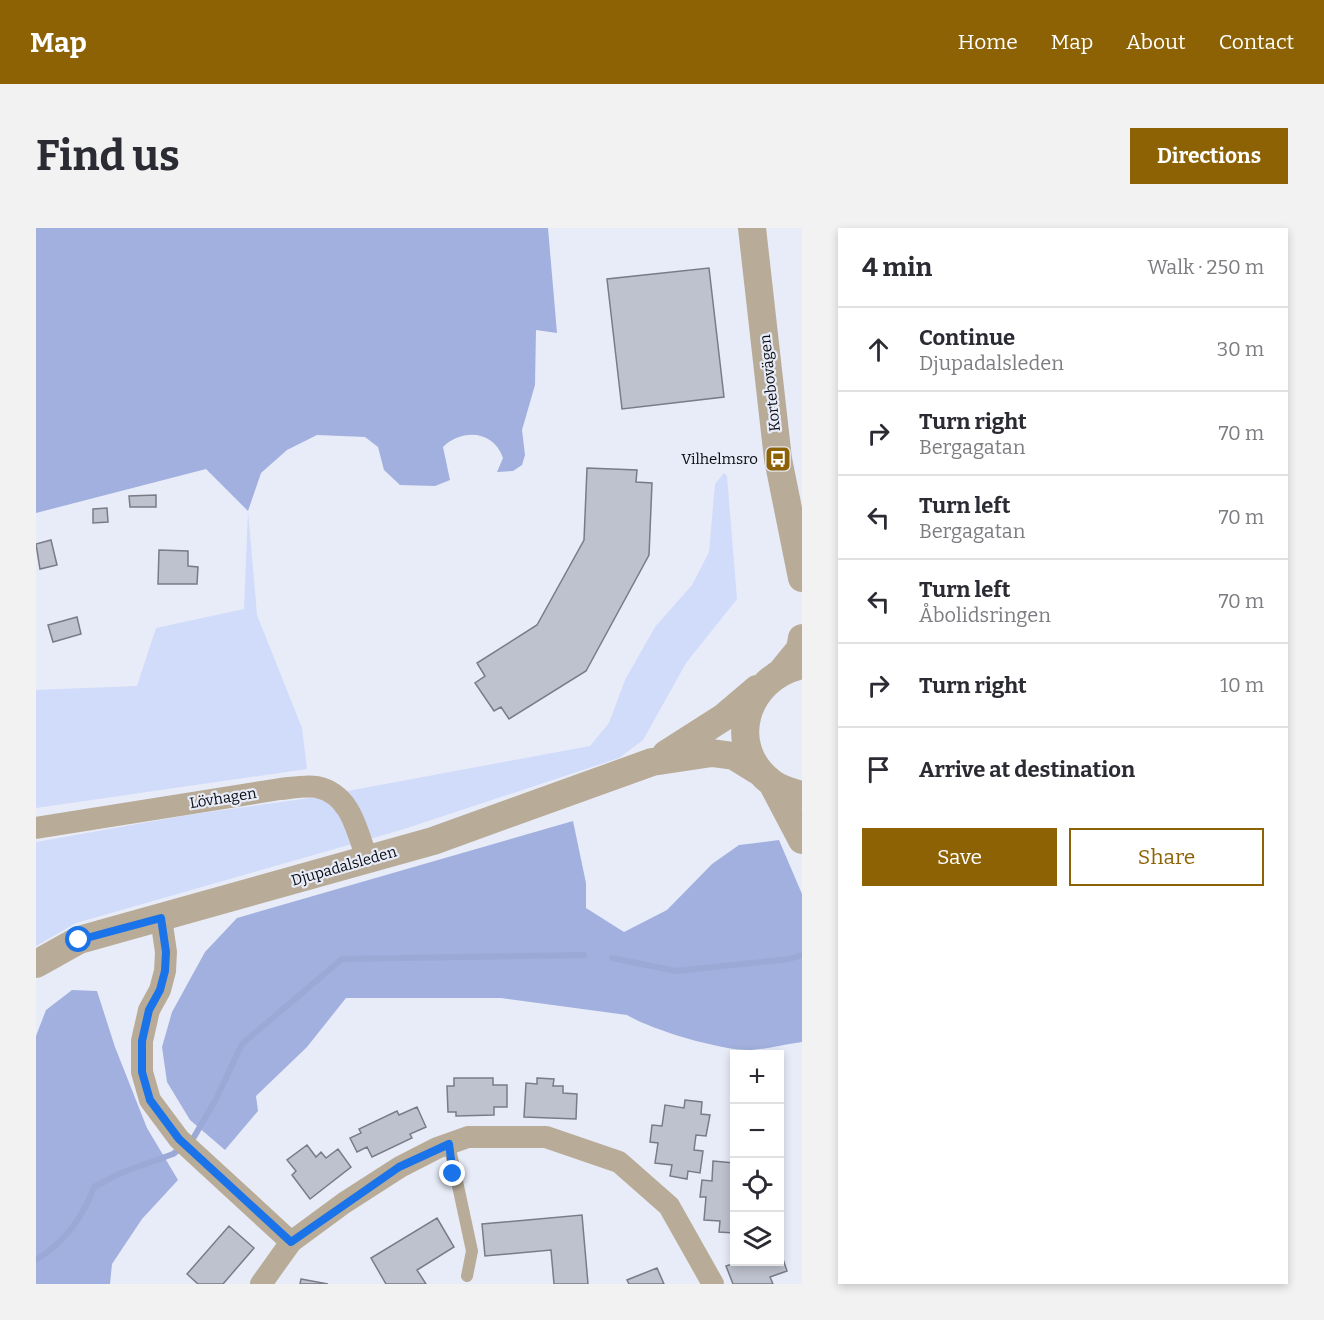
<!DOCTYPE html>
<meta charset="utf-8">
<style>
body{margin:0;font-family:Bitter,serif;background:#f2f2f3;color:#2b2b33}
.controls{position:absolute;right:18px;bottom:18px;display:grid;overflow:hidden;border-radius:0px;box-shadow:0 3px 9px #0003}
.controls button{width:54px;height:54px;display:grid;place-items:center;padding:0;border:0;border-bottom:2px solid #e1e1e2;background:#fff;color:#2b2b33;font:30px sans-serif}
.stop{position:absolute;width:18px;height:18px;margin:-14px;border:4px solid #1a73e8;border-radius:50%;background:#fff}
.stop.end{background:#1a73e8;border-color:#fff;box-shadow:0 2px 6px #0008}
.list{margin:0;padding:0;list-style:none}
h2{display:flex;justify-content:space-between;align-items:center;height:78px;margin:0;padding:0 24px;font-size:26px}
h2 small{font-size:20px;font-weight:400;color:#7c7c81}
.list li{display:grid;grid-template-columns:39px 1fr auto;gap:18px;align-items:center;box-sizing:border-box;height:84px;padding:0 24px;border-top:2px solid #e1e1e2}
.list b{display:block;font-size:22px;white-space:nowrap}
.list p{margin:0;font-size:20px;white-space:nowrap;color:#7c7c81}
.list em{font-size:20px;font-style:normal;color:#7c7c81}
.actions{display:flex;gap:12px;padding:18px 24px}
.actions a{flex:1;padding:14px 0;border:2px solid #8c6204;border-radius:0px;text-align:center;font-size:21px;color:#8c6204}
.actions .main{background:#8c6204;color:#fff}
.icon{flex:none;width:33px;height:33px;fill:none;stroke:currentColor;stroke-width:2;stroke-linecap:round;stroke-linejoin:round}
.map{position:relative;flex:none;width:766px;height:1056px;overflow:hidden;border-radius:0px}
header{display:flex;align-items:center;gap:36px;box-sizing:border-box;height:84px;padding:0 30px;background:#8c6204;color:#fff}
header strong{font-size:28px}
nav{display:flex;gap:33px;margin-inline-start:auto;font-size:21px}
.intro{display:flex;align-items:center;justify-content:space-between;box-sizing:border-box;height:144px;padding:0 36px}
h1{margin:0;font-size:42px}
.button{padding:15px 27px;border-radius:0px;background:#8c6204;color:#fff;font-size:21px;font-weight:700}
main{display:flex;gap:36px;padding:0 36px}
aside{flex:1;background:#fff;border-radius:0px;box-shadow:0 3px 9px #0003}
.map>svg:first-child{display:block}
</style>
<header>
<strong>Map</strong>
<nav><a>Home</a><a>Map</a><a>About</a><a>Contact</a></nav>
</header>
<div class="intro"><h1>Find us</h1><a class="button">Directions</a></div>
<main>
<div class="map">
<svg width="766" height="1056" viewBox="0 0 766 1056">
<rect width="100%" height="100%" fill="#e8ecf8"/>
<path fill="#d1dbfa" d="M688,245L691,248L701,371L650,435L607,512L583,530L365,602L40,695L0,718V614L152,587L274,570L554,518L573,495L589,452L619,399L656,357L673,324L679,256Z
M212,283L221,387L266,500L271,541L0,580V462L101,458L120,400L208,381Z"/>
<path fill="#a2b0df" d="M0,0H512L521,105L500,102L499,157L486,202L489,227L486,237L477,243L461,244L467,230C458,203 427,200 407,219L414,252L399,258L364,257L348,242L342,219L329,209L281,207L251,222L225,245L212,283L170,241L0,285Z
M537,593L550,655V680L588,704L631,682L676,636L703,617L743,612L766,666V814C750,816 732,821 715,822C686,823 616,802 591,787L465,770H310L271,819L220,868L222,883L189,922L154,892L131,854L126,819L136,784L169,724L201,690Z
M36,762L61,763L79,819L111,900L142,952L106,991L76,1036L74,1056H0V808L10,782Z"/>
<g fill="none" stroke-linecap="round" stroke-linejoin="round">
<path stroke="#9ba9d7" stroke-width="6" d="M576,730L640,743L753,731L766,727
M153,914L158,909L180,871L206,816L306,731L548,727
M0,1032C27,1016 48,988 58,959L85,945L137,926L145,920"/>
</g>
<path fill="#bec2ce" stroke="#797c87" stroke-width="1.5" d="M673,40L688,169L586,181L571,51Z
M551,240L601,242L600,254L616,255L613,327L550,443L473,491L465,479L458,483L439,455L449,448L441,435L501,397L548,312Z
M120,267V279H94L93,268Z
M71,280L72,294L57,295V281Z
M15,312L21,337L4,341L0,316Z
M123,322L152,323V338L162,339L161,356H122Z
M41,389L45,406L17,414L12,397Z
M418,850H457V857H471V879H458V887L420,888V884H412L411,858H418Z
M501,850L518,851L517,858H527V865L541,866L540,891L488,889L490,855L501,856Z
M649,872L666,874L665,886L674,887L670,908L660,907L658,922L667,923L664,945L652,943L651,951L634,948L636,937L619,935L622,915L614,914L616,897L626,898L629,877L648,880Z
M381,879L390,899L374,906L376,910L336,929L331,919L321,924L314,910L325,905L323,901L361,883L363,887Z
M271,917L280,929L285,924L290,930L302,921L315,939L274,971L256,947L260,943L251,932Z
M677,933L698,935V1005L683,1004L684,993L668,992L670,969H664L666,952L676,953Z
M546,987L552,1056H518L515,1022L449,1028L446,996Z
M401,990L418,1019L381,1042L390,1056H350L335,1030Z
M193,998L218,1020L187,1056H162L151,1046Z
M744,1022L751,1043L734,1049L737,1056H697L690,1038L703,1034H744Z
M621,1040L628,1056H593L591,1052Z
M265,1051L292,1056H264Z"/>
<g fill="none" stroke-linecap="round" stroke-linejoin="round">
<path stroke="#b8ac98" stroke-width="12" d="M413,916L436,1023L431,1048"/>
<path stroke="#b8ac98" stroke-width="22" d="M0,600L244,561C255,560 270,557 281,559C315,566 321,603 331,631
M125,690L130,724L129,743L124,762L113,782L106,813V844L114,872L143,911L255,1014
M225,1056L255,1014L308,975L364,939L401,920L432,909H510L583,934L633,978L677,1056"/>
<path stroke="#b8ac98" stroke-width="28" d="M716,0L742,231L766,350
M766,437C710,449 687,518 736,555C745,562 755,564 766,567
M746,443L764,421L766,410
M630,526L688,489L721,461
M736,555L766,612
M0,736L43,712L397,613L616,534L676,525L698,528L724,544"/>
</g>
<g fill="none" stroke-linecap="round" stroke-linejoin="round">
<path stroke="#1a73e8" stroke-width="8" d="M43,712L125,690L130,724L129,743L124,762L113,782L106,813V844L114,872L143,911L255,1014L363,939L413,916L417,946"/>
</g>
<defs>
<g id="bus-square" transform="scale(1.35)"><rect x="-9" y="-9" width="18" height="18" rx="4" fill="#8c6204" stroke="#e8ecf8"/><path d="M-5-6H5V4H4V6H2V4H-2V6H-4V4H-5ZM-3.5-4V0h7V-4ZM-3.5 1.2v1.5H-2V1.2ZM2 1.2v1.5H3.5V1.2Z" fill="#fff"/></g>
</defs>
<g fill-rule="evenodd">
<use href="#bus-square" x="742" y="231"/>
</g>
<g text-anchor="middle" stroke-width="4.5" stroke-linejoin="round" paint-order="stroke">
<g font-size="15" fill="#0a0c10" stroke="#e8ecf8">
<text transform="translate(734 155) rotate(-96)" y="5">Kortebovägen</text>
<text transform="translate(187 570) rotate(-9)" y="5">Lövhagen</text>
<text transform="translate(308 638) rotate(-16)" y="5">Djupadalsleden</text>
</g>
<g font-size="15" fill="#0a0c10" stroke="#e8ecf8" text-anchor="end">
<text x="722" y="236">Vilhelmsro</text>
</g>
</g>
</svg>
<div class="controls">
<button>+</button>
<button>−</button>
<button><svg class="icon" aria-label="locate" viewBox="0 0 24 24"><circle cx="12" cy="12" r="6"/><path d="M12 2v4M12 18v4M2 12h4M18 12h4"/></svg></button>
<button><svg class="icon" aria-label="layers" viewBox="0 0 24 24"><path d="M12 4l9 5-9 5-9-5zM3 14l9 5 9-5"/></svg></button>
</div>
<div class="stop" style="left:43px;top:712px"></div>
<div class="stop end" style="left:417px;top:946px"></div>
</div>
<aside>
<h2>4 min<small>Walk · 250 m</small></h2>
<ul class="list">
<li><svg class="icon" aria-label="ahead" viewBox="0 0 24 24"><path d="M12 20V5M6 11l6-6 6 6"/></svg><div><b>Continue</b><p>Djupadalsleden</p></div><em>30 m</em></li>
<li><svg class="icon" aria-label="right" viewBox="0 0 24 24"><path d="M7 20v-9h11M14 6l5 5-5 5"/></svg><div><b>Turn right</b><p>Bergagatan</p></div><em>70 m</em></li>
<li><svg class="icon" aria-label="left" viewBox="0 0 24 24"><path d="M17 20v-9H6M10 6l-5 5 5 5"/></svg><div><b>Turn left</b><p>Bergagatan</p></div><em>70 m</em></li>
<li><svg class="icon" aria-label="left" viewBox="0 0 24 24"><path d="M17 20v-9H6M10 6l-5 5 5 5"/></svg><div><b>Turn left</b><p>Åbolidsringen</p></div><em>70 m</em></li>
<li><svg class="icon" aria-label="right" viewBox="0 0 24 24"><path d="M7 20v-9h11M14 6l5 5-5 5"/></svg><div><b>Turn right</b></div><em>10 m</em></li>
<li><svg class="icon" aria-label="arrive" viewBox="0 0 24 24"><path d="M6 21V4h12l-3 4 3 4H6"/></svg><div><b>Arrive at destination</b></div></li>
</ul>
<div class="actions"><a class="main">Save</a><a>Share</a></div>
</aside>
</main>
